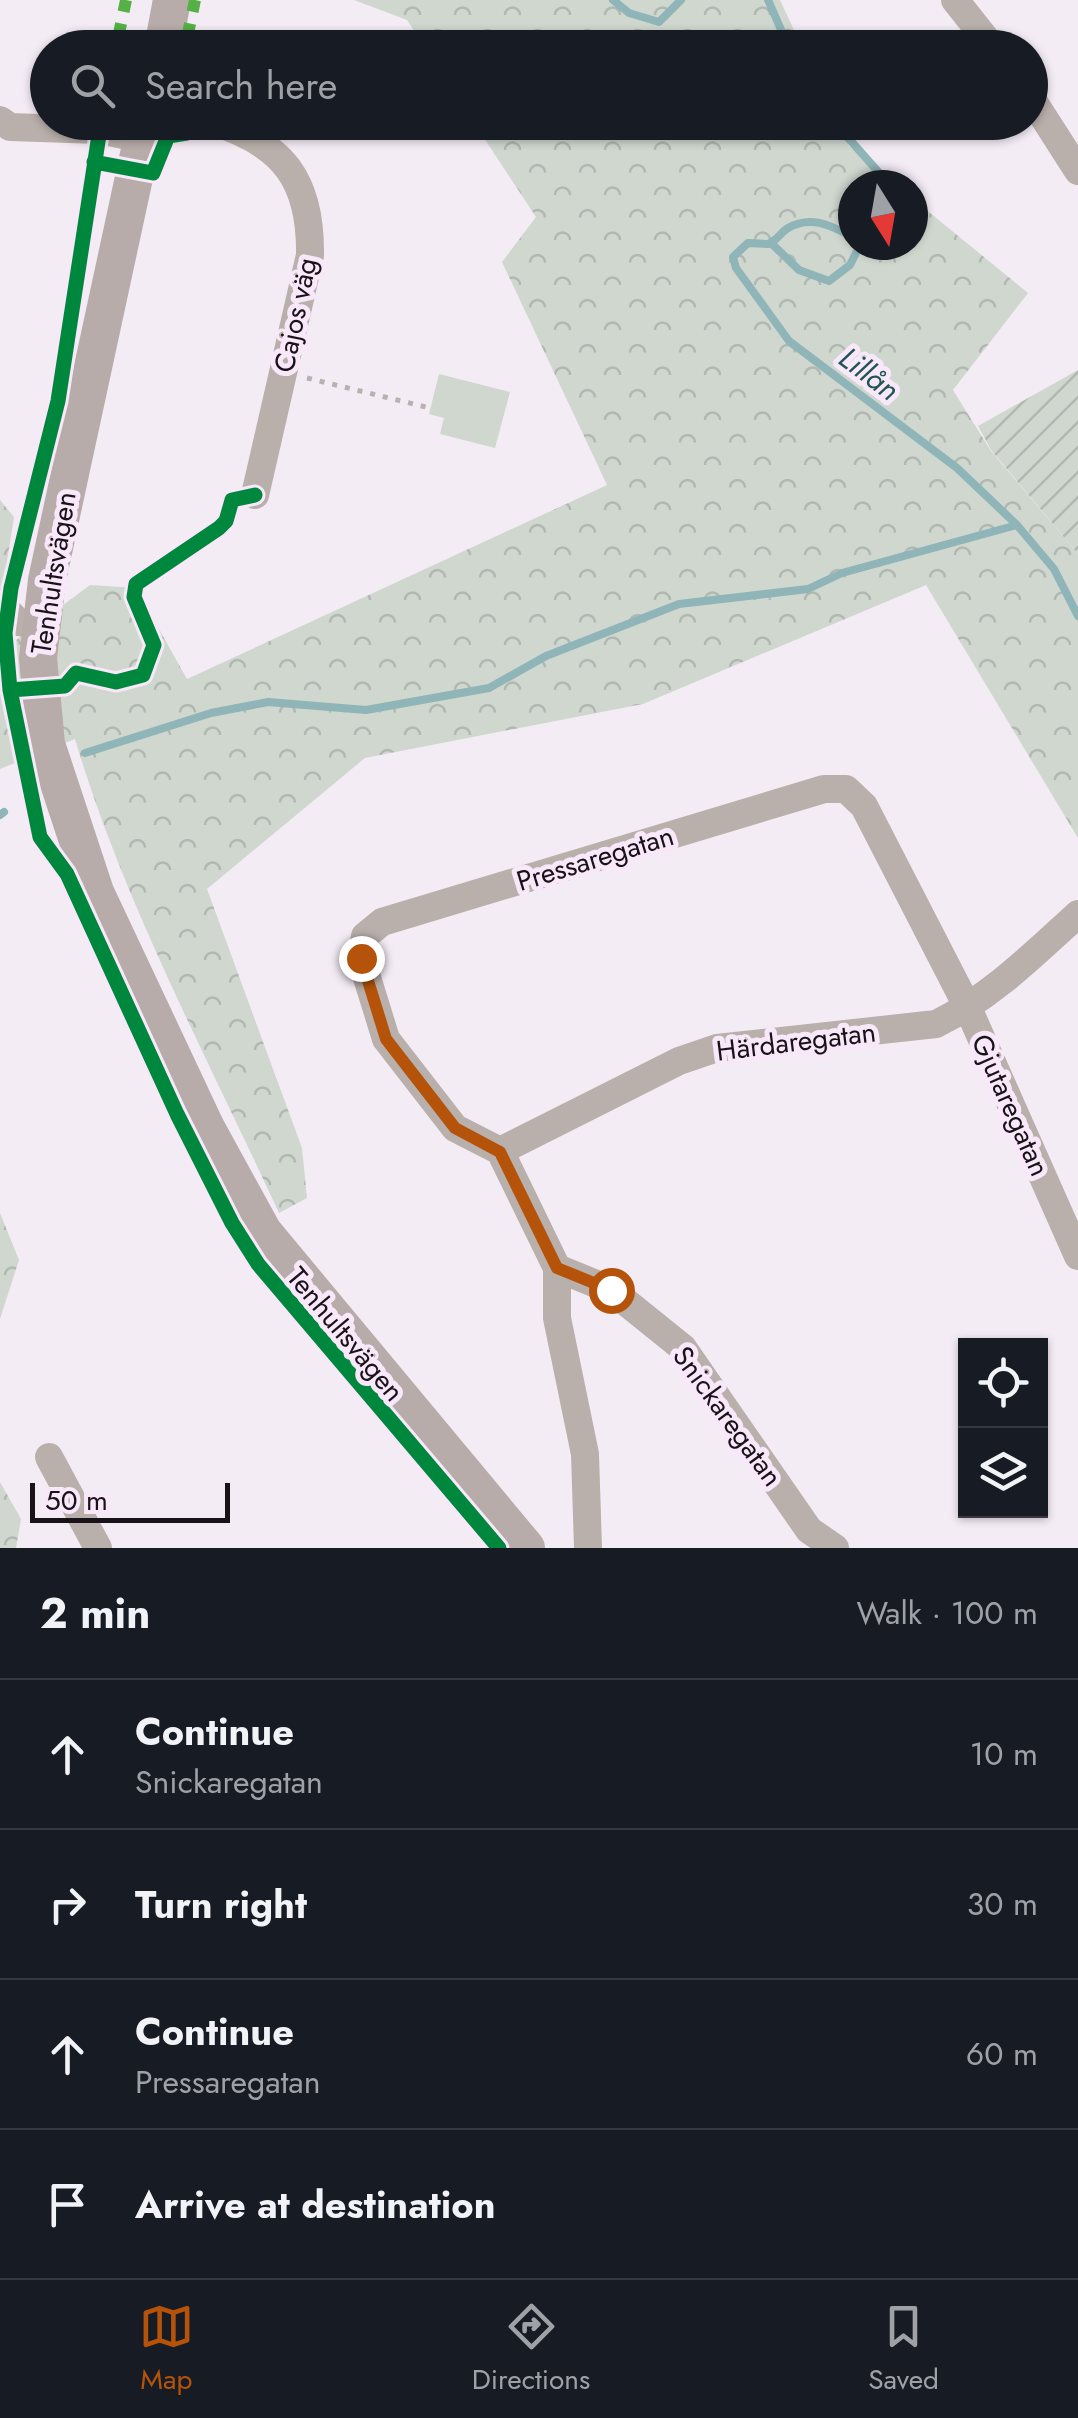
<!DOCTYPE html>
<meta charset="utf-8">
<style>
body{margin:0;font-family:Jost,sans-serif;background:#20242c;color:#f1f3f6}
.controls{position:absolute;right:30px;bottom:30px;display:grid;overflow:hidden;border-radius:0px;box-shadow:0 2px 8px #0004}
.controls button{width:90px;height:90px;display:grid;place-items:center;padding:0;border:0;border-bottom:2px solid #363941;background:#171b24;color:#f1f3f6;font:50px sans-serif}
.compass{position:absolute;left:838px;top:170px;width:90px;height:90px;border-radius:50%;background:#171b24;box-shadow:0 2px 8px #0004;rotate:169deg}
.scale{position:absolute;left:30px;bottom:25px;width:200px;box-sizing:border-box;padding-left:10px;border:5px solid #191319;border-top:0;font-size:28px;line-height:35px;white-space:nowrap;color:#191319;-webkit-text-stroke:8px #f8e8f9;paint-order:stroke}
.stop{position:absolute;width:30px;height:30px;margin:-22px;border:8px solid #b45309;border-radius:50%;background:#fff}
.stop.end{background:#b45309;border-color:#fff;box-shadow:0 2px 10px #0008}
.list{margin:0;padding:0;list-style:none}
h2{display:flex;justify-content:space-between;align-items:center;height:130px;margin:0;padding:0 40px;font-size:42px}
h2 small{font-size:32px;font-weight:400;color:#9ea1a6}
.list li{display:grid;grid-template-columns:65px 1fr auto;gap:30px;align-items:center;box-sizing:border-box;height:150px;padding:0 40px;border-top:2px solid #363941}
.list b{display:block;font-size:38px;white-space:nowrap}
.list p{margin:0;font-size:32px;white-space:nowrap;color:#9ea1a6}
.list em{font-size:32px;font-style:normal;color:#9ea1a6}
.icon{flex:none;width:55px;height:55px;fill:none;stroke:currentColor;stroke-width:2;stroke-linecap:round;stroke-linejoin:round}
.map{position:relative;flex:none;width:1078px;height:1548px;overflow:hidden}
.search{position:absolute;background:#171b24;box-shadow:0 2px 8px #0004;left:30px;right:30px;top:30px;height:110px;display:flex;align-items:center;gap:25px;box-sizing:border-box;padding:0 35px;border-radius:55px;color:#9ea1a6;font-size:38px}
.sheet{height:730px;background:#171b24}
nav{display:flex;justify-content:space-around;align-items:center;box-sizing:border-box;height:140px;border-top:2px solid #363941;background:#171b24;font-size:28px;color:#9ea1a6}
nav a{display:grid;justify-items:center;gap:5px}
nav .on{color:#b45309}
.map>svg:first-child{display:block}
</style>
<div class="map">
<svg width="1078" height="1548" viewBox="0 0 1078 1548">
<defs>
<pattern id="forest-crowns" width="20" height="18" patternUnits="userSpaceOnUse" patternTransform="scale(2.5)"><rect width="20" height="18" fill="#cfd7cf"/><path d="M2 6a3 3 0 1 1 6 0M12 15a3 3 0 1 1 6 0" fill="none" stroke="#b1b8b1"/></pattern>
<pattern id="garden-furrows" width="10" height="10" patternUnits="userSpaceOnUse" patternTransform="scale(2.5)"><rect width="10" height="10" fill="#cfd7cf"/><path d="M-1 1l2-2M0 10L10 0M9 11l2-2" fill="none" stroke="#b1b8b1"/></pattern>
</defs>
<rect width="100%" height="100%" fill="#f4ecf5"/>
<path fill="url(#forest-crowns)" d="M354,0H780L802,47H425L407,20Z
M474,123H838L849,146L896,185H853V245H913V199L1028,293L953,390L991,451L1078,554V838L926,585L643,704L365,758L207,889L302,1148L307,1198L279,1213C209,1061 122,899 75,739L0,769V652L90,585L136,588L187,679L607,485L502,262L536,217Z
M0,500L14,517L0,606Z
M0,1213L19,1260L0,1319Z
M0,1482L21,1519L16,1548H0Z"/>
<path fill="#cfd7cf" d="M439,374L510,392L495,448L440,434L444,418L429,414Z"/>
<path fill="url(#garden-furrows)" d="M1078,370V554L991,450L978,426Z"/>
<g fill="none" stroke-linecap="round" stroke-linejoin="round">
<path stroke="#8fb5b8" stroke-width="8" d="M613,0L629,13L659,22L681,0
M768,0L789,48
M834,122L890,185
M853,237C833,227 812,214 788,228C780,233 778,240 768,244L748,243L733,257L736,268L789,341L957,468L1017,525L1054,569L1078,616
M771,243L799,270L829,281L850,265L860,245
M85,753L211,713L268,702L366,710L489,688L546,656L679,604L808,589L842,573L1017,525
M0,815L4,812"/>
<path stroke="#b9b0b0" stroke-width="5" stroke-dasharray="5 8" stroke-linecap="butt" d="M307,378L430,408"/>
<path stroke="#b9afab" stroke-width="28" d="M955,0L993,48
M1030,96L1078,171
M0,120L10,127L99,130L143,139
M213,122C284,144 311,181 310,255L255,495
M0,603L18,622L42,625
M500,1151L455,1128L386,1039L361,958L365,936L382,922L824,789H846L864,806L968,1008L1078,1256
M500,1151L679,1061L717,1048L936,1024C991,997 1033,955 1078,914
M500,1151L557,1268V1318L585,1454L588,1548
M557,1268L611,1290L683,1348L809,1530L835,1548
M49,1457L98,1548"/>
<path stroke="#b8acaa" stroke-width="38" d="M163,48L172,0
M146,122L47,580L38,658L46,744L95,892L206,1128L263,1232L526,1548"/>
<path stroke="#55b145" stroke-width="12" stroke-dasharray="25 12" stroke-linecap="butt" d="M116,48L126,0
M185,48L195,0"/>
<g stroke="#f8e8f9" stroke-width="21">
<path id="cycleway" d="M101,122L58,401L11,588L5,633L10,690L40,837L67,874L177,1114L232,1223L258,1264L499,1548
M94,162L153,173L168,136L187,133L191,122
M10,690L65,686L76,673L116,682L143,675L154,645L134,597L136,584L219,528L226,521L232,500L255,495"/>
</g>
<use href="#cycleway" stroke="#00873e" stroke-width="15"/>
</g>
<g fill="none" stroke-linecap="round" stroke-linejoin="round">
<path stroke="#b45309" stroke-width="12" d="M361,958L386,1039L455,1128L500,1152L557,1268L611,1290"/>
</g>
<g text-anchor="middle" stroke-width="10" stroke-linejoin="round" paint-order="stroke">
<g font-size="28" fill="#191319" stroke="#f8e8f9">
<text transform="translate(295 315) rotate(-78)" y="10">Cajos väg</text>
<text transform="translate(53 573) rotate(-81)" y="10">Tenhultsvägen</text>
<text transform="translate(595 858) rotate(-17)" y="10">Pressaregatan</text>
<text transform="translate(796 1041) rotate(-7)" y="10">Härdaregatan</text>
<text transform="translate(1011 1105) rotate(66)" y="10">Gjutaregatan</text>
<text transform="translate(346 1334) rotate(50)" y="10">Tenhultsvägen</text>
<text transform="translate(728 1416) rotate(54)" y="10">Snickaregatan</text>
</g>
<g font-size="30" font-style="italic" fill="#215454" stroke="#f8e8f9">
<text transform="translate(869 374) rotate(37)" y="10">Lillån</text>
</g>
</g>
</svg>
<div class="controls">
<button><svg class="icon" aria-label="locate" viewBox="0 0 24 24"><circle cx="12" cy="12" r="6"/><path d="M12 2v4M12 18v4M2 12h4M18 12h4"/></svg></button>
<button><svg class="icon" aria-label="layers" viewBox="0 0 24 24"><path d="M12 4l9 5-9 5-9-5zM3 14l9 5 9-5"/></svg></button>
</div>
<svg class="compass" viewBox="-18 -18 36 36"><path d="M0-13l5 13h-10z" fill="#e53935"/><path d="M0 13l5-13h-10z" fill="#9ea1a6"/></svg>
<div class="scale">50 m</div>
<div class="stop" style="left:611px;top:1290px"></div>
<div class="stop end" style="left:361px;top:958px"></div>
<div class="search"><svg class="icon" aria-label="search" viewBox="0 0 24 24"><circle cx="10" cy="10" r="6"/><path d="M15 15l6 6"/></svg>Search here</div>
</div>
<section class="sheet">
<h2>2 min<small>Walk · 100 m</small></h2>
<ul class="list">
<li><svg class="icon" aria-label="ahead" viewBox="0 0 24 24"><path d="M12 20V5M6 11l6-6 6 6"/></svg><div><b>Continue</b><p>Snickaregatan</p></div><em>10 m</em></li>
<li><svg class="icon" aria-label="right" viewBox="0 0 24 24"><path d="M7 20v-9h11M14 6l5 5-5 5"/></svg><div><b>Turn right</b></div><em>30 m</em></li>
<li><svg class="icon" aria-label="ahead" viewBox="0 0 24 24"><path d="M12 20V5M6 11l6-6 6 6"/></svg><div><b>Continue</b><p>Pressaregatan</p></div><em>60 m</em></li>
<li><svg class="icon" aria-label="arrive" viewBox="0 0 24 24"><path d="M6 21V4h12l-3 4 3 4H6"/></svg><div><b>Arrive at destination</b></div></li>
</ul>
</section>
<nav>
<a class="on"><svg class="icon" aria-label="map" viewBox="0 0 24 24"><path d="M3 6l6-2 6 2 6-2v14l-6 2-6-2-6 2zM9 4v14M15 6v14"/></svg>Map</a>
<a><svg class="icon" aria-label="directions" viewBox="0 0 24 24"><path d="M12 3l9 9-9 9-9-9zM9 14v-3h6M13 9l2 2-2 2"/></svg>Directions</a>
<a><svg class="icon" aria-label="saved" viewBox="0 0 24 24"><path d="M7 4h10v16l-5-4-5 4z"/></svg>Saved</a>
</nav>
